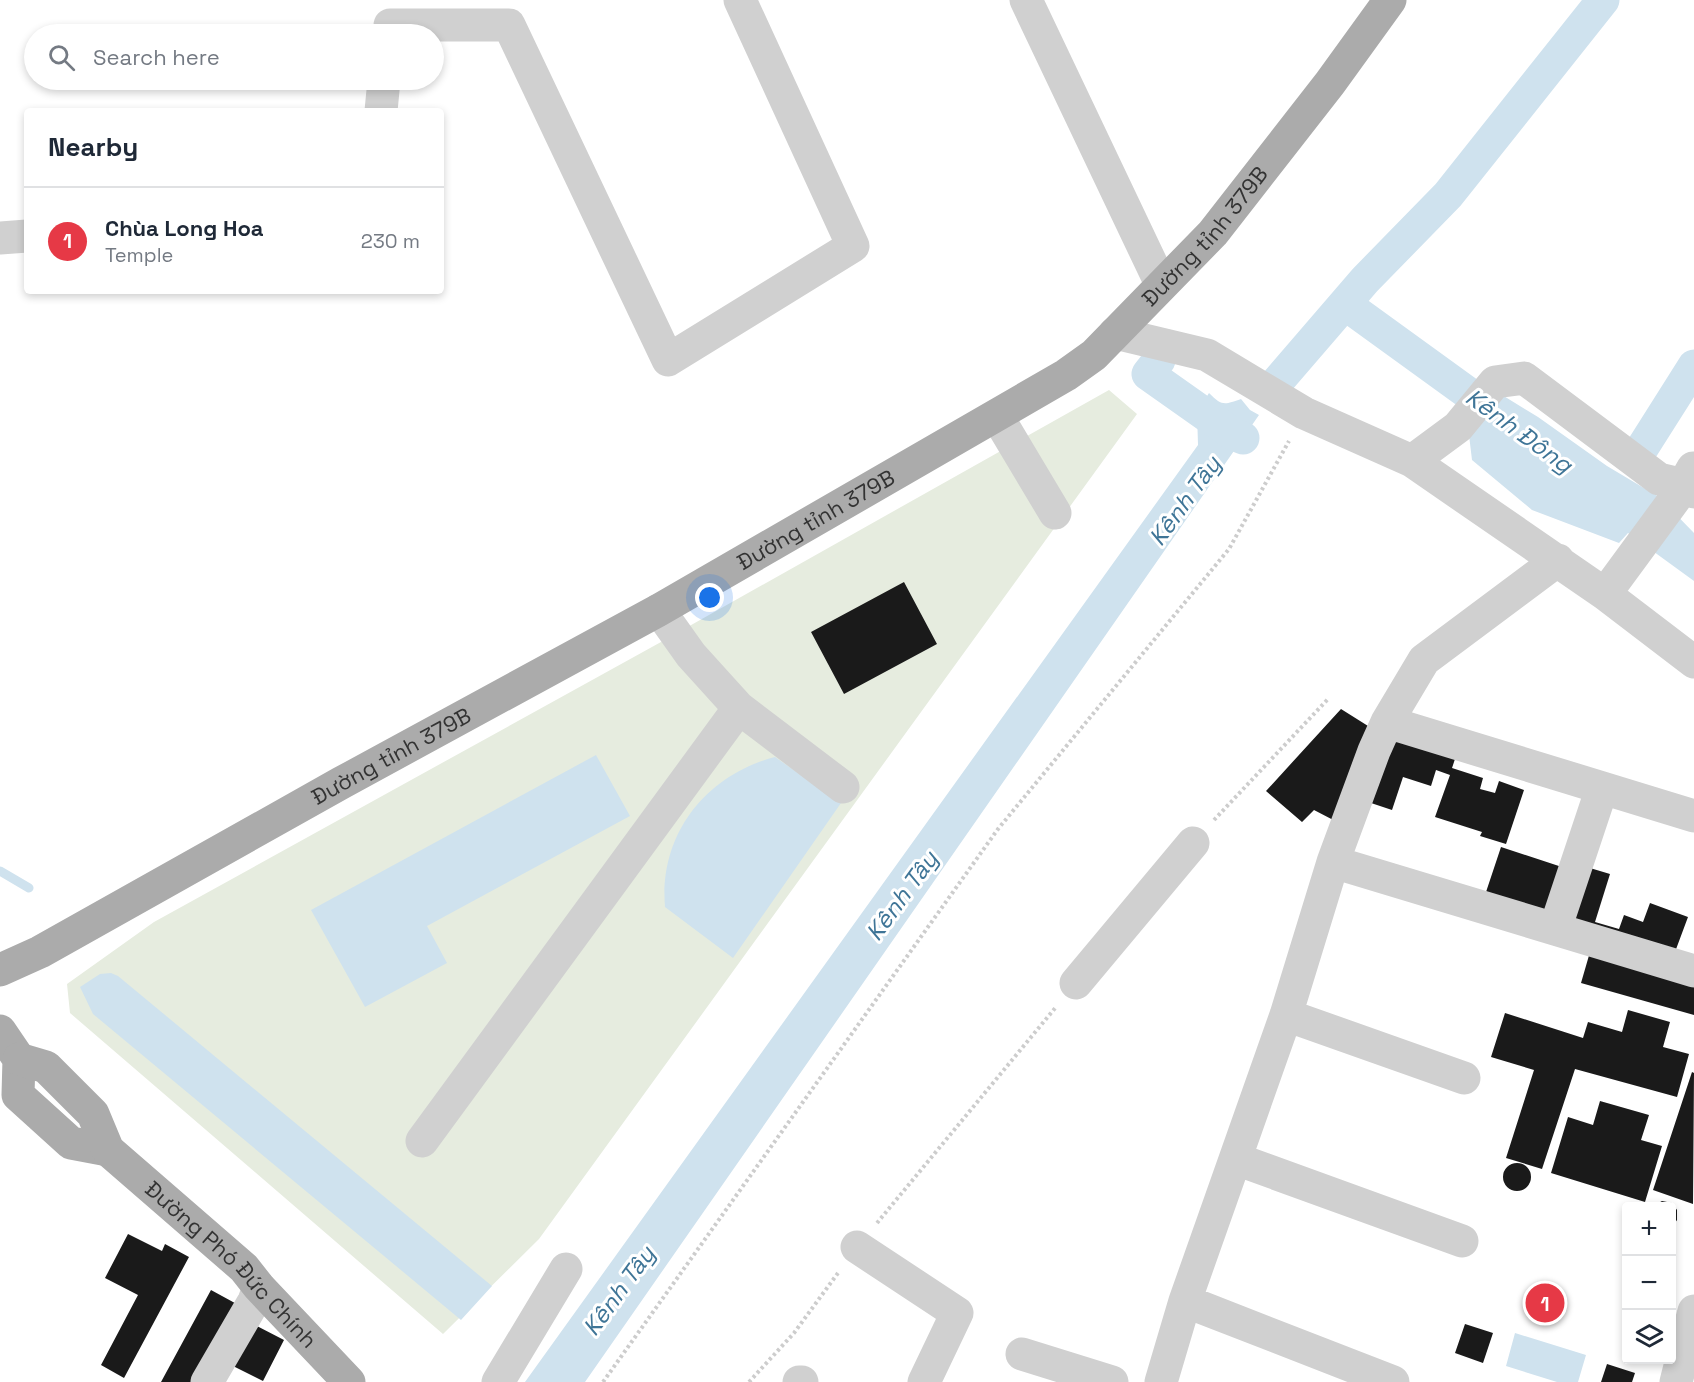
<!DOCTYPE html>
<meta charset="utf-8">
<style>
body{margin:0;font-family:"Space Grotesk",sans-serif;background:#f6f6f7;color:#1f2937}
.controls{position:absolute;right:18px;bottom:18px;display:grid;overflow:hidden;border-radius:6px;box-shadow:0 3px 9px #0003}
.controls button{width:54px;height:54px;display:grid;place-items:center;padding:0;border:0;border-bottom:2px solid #e0e1e3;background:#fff;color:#1f2937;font:30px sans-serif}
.you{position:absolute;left:710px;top:598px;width:21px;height:21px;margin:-15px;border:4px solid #fff;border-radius:50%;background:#1a73e8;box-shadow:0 0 0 9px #1a73e833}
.badge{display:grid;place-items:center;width:39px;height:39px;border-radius:50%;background:#e63946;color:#fff;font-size:20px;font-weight:700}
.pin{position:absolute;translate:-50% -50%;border:3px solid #fff;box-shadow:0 2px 6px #0006}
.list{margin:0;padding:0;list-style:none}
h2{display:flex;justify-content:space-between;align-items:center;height:78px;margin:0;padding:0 24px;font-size:26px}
h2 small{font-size:20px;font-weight:400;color:#747a83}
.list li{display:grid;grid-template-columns:39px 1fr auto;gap:18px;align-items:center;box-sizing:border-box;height:108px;padding:0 24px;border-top:2px solid #e0e1e3}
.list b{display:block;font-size:22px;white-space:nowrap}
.list p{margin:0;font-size:20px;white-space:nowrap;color:#747a83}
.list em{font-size:20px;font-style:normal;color:#747a83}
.icon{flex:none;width:33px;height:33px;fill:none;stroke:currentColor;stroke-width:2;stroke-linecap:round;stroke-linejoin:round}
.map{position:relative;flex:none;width:1694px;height:1382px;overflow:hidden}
.search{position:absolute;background:#fff;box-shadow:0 3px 9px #0003;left:24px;top:24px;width:420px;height:66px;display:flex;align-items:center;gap:15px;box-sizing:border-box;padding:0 21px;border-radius:33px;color:#747a83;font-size:22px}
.panel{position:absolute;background:#fff;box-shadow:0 3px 9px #0003;left:24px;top:108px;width:420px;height:186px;border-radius:6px}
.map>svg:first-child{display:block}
</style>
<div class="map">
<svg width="1694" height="1382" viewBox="0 0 1694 1382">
<rect width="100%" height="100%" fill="#fff"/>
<path fill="#e6ecdf" d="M1109,390L1137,414L539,1239L443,1334L70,1013L67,984L154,922L661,642Z"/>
<path fill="#cfe2ee" d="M1494,390L1538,417L1607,466L1659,497L1694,533V581L1628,533L1619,543L1532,510L1472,460L1469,435Z
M1209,393C1222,406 1224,405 1241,399L1250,410L1259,415L585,1382H525L1198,445L1197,412Z
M596,755L630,816L427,926L447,963L365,1007L311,910Z
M775,757L841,803L733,958L665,907C659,834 706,775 775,757Z
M111,973L118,976L492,1286L461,1320L93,1014L80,987L100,974Z
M1515,1333L1586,1355L1578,1382H1557L1506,1366Z"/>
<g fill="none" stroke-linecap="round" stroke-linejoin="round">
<path stroke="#cfe2ee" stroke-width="9" d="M0,871L29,888"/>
<path stroke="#cfe2ee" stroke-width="33" d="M1345,304L1501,417
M1159,360L1148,374L1233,434L1243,438
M1278,381L1365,280L1448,195L1603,0
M1639,453L1694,366"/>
</g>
<path fill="#1a1a1a" d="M904,582L937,644L844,694L811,632Z
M1341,709L1376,731L1339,823L1314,810L1302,822L1266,791Z
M1390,728L1458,750L1452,768L1483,778L1480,789L1495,793L1499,781L1524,790L1506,844L1480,836L1482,832L1435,817L1450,775L1436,770L1431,786L1403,777L1392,810L1365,801Z
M1501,847L1571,870L1552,924L1483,901Z
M1580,865L1610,874L1595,922L1619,929L1624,915L1643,922L1650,903L1688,917L1672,960L1560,927Z
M1590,952L1694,982V1015L1581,983Z
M1628,1010L1670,1022L1663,1047L1689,1054L1677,1097L1575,1069L1542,1169L1506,1158L1534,1070L1491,1057L1505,1013L1583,1038L1588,1022L1622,1032Z
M1692,1072L1694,1073L1693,1204L1653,1190Z
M1600,1101L1649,1115L1641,1140L1662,1146L1645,1202L1551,1173L1568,1117L1593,1125Z
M1503 1177a14 14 0 1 1 28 0a14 14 0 1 1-28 0Z
M1662,1201L1672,1203L1677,1210V1220L1672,1227V1206H1653Z
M128,1234L162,1251L165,1244L189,1257L124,1378L101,1365L138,1295L105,1278Z
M211,1290L244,1308L203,1382H161Z
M249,1322L284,1340L263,1381L227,1363Z
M1465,1324L1493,1333L1483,1363L1455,1353Z
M1607,1364L1635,1373L1632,1382H1601Z"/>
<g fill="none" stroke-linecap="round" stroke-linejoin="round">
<path stroke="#cdcdcd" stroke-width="4" stroke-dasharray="3 3" stroke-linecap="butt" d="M1214,820L1328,699
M877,1223L1056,1007
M603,1382L998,829L1229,549L1289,441
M749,1382L794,1333L838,1273"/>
<path stroke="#d0d0d0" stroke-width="33" d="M1026,0L1161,284
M390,25H509L668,360L853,246L740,0
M381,111L384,80
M0,238L27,236
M1115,333L1207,355L1304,413L1412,461L1605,594L1694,662
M997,416L1055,513
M1412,461L1458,427L1495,382L1524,378L1659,479L1684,485L1694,492
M1605,594L1677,496L1693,468
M739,708L843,787
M1387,722L1694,816
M1333,862L1694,971
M1555,929L1602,788
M1076,983L1193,843
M1286,1015L1464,1078
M422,1141L739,708L691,655L659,610
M1236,1159L1462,1241
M857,1247L957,1313L924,1382
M1185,1301L1286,1015L1333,862L1374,751L1387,722L1424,660L1558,560
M1022,1354L1112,1382
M207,1382L254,1301L259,1287
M498,1382L566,1269
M799,1382H802
M1161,1382L1185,1301L1393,1382
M1676,1382L1694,1311"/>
<g stroke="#ababab" stroke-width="33">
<path id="s1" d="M0,970L40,952L341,783L659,610L1066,375L1094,355L1213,233L1330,83L1390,0"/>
<path d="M0,1031L19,1059L18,1095L71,1143L108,1150"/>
<path id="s2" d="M19,1059L46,1067L93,1114L108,1150L244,1268L259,1287L349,1382"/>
</g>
</g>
<g text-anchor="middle" stroke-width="6" stroke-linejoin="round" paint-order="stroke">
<g font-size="22" fill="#333" stroke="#fff">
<text dy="8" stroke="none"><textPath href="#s1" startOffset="1418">Đường tỉnh 379B</textPath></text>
<text dy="8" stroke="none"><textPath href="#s1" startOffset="932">Đường tỉnh 379B</textPath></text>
<text dy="8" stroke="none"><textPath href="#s1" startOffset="446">Đường tỉnh 379B</textPath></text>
<text dy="8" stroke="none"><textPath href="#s2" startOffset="302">Đường Phó Đức Chính</textPath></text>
</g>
<g font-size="24" font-style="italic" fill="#3f7597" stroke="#fff">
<text transform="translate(1519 431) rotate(36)" y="8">Kênh Đông</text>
<text transform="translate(1185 501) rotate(-54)" y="8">Kênh Tây</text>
<text transform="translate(902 896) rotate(-54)" y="8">Kênh Tây</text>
<text transform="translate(619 1291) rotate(-54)" y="8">Kênh Tây</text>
</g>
</g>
</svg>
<div class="controls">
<button>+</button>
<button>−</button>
<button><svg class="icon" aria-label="layers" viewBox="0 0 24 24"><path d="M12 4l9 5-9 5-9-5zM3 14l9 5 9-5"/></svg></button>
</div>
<div class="you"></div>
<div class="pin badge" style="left:1545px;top:1303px">1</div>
<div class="search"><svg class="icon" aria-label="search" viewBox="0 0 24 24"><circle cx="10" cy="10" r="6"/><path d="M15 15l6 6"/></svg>Search here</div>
<section class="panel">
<h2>Nearby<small></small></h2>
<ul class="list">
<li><span class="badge">1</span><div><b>Chùa Long Hoa</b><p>Temple</p></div><em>230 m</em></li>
</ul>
</section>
</div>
